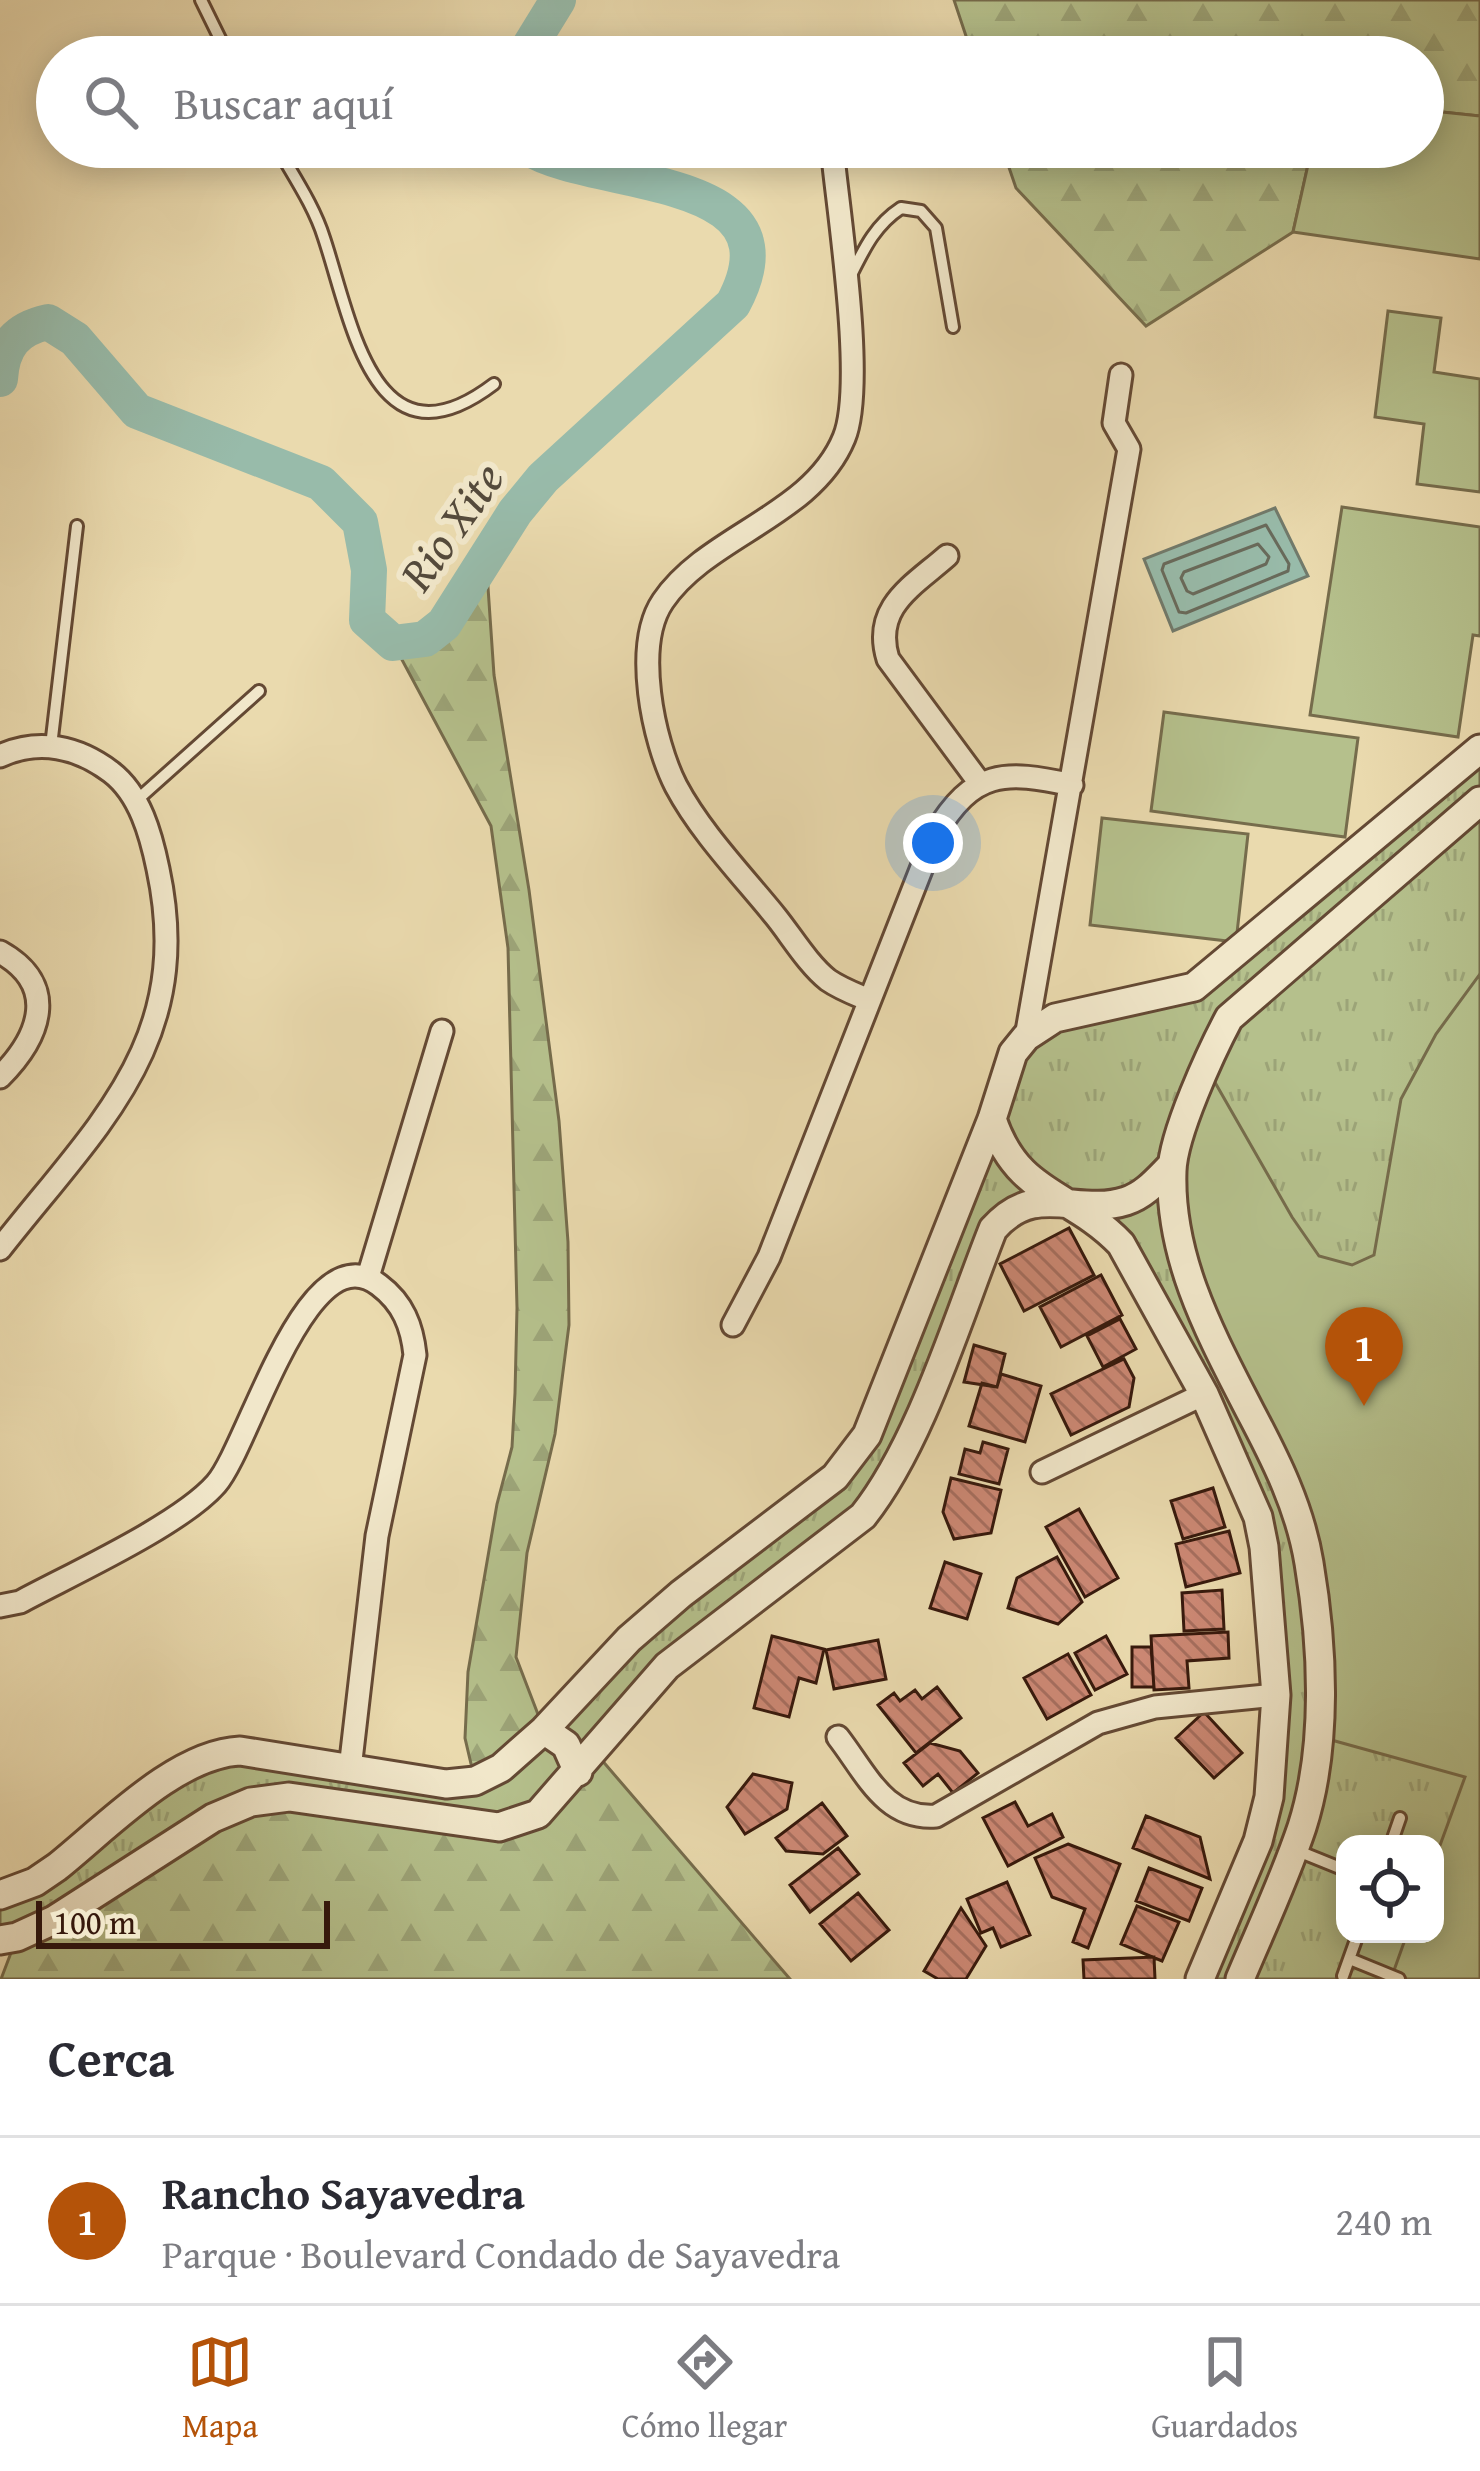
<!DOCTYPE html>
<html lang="es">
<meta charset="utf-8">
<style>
body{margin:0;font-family:"Gentium Book Plus",serif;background:#f7f7f7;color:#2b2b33}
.controls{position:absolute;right:36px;bottom:36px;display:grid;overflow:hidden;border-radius:24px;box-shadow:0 6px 30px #0003}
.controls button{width:108px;height:108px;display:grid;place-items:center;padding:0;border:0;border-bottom:3px solid #e1e1e2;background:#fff;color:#2b2b33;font:60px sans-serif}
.scale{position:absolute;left:36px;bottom:30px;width:294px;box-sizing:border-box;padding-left:12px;border:6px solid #37190c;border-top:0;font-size:33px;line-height:42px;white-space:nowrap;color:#37190c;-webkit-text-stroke:9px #f1e7ca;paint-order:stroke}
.you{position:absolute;left:933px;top:843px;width:42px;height:42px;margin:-30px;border:9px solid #fff;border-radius:50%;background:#1a73e8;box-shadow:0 0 0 18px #1a73e833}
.badge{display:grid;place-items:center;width:78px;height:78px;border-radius:50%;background:#b45309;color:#fff;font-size:39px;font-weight:700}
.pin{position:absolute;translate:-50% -99px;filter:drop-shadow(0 3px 6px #0008)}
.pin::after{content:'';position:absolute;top:63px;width:42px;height:36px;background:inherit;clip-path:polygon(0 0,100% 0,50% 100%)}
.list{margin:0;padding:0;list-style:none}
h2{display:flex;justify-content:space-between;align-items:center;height:156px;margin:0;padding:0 48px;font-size:51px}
h2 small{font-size:39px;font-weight:400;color:#7c7c81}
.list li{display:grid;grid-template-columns:78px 1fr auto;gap:36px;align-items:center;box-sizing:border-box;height:168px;padding:0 48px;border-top:3px solid #e1e1e2}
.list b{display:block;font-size:45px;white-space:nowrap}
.list p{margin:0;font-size:39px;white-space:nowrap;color:#7c7c81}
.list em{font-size:39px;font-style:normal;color:#7c7c81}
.icon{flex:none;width:66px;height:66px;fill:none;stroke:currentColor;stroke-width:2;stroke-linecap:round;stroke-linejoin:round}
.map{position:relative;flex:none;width:1480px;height:1979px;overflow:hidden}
.search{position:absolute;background:#fff;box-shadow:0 6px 30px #0003;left:36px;right:36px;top:36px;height:132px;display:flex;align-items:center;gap:30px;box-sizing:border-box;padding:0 42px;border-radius:66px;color:#7c7c81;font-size:45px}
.sheet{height:324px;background:#fff}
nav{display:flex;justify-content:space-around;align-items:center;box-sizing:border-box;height:168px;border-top:3px solid #e1e1e2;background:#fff;font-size:33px;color:#7c7c81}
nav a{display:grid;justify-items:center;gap:6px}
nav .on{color:#b45309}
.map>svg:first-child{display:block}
</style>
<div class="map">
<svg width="1480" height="1979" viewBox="0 0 1480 1979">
<defs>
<pattern id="forest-firs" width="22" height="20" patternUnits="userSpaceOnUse" patternTransform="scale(3)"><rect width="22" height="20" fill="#b5c08c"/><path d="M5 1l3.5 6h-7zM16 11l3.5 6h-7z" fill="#9ca478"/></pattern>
<pattern id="park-tufts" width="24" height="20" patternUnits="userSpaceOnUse" patternTransform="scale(3)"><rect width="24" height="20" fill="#b5c08c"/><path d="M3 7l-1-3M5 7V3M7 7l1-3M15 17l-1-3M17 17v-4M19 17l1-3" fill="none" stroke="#9ca478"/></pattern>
<pattern id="building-back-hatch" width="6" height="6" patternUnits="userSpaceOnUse" patternTransform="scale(3)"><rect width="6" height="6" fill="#cc8874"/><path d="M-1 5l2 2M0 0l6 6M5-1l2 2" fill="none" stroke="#a66e5e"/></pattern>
</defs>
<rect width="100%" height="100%" fill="#eadaae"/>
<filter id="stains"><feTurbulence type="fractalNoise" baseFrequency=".00167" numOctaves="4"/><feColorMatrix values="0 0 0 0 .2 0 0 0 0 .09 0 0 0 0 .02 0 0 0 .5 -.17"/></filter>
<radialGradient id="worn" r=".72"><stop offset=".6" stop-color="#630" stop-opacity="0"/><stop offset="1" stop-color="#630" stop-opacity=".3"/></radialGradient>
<path fill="url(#forest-firs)" stroke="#766c4c" stroke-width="3" d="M954,0H1480V116L1423,110V57H973Z
M1002,147H1312L1293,232L1146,326L1016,188Z
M486,558L494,675L529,890L559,1121L568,1242L569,1325L555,1434L527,1553L516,1657L544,1730L475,1781L465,1738L468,1672L497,1504L512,1447L515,1393L517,1308L508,948L491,826L393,643L425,639L444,624Z
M594,1751L790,1979H1L17,1937L213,1818Z"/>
<path fill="url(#park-tufts)" stroke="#766c4c" stroke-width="3" fill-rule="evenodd" d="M1480,749V1979H1200L1269,1797L1264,1547L1121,1244L1064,1200L1009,1209L884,1489L667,1666L518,1823L251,1802L0,1940V1895L215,1752L446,1784L544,1730L835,1477L1028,1038L1194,987ZM1345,1844H1435V1934H1345Z"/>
<path fill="#b5c08c" stroke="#766c4c" stroke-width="3" d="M1423,110L1480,116V259L1293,232L1312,147H1423Z
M1388,311L1441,318L1434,372L1480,379V492L1417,484L1424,424L1375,417Z
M1342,507L1480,527V636L1473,635L1458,737L1310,715Z
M1164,712L1358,738L1345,837L1151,811Z
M1102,818L1248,834L1236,942L1090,925Z
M1480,974V1979H1399L1392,1976L1407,1934H1435V1859L1465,1777L1317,1736L1309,1560L1219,1350L1171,1166L1205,1065L1292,1217L1319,1256L1352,1265L1374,1255L1401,1099L1436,1034Z"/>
<path fill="#98bbaa" stroke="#717a6b" stroke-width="3" d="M1275,508L1308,576L1173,631L1144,559Z"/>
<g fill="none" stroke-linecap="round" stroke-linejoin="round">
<path stroke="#686a5b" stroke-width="3" d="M1266,525L1289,564L1288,571L1186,613L1179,612L1162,570L1164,564Z
M1258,544L1269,557L1266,564L1193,594L1187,591L1181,578L1184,572Z"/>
<path stroke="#98bbaa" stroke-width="36" d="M523,57L558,0
M0,379C2,346 16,329 48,322L75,339L137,411L321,483L360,522L369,570L367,620L393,643L425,639L444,624L515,512L543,478L733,304C805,170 593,190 527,147"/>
</g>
<path fill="url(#building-back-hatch)" stroke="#37190c" stroke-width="3" d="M1069,1228L1094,1275L1024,1311L1000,1264Z
M1101,1275L1122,1315L1061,1347L1040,1307Z
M1120,1319L1136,1349L1103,1367L1087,1336Z
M974,1345L1005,1354L997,1387L964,1382Z
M1124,1359L1134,1378L1129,1407L1071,1435L1051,1394Z
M1001,1374L1041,1386L1025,1442L969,1426L982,1383L997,1387Z
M983,1442L1008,1449L999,1484L959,1474L965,1449L980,1453Z
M951,1478L1001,1490L991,1533L954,1539L943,1512Z
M1213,1488L1225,1527L1183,1539L1171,1501Z
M1079,1509L1118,1578L1085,1597L1046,1527Z
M1229,1531L1240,1573L1186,1587L1176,1544Z
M1057,1557L1082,1602L1058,1624L1008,1608L1017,1578Z
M945,1562L981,1574L967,1619L930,1608Z
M1222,1590L1224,1629L1184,1631L1182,1593Z
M1228,1632L1229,1658L1187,1661L1189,1688L1154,1690L1151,1636Z
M772,1636L824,1649L816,1683L799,1678L789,1717L754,1708Z
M1106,1636L1127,1674L1095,1690L1075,1653Z
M878,1640L886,1679L834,1689L826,1650Z
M1132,1647H1151L1154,1687H1132Z
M1068,1654L1091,1695L1047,1719L1024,1678Z
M937,1687L961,1718L916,1753L878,1705L894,1693L900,1701L915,1690L922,1699Z
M1204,1712L1242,1753L1214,1778L1176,1738Z
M930,1743L960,1751L978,1773L953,1793L938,1774L923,1786L904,1763Z
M753,1774L792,1783L787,1809L745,1834L727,1807Z
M1015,1802L1028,1826L1052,1814L1063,1837L1008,1866L983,1818Z
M822,1803L847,1836L823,1854L786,1851L776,1838Z
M1146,1816L1200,1837L1210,1879L1133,1848Z
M1068,1844L1120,1864L1088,1948L1073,1942L1085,1909L1052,1897L1035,1858Z
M838,1848L859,1874L810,1912L790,1885Z
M1149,1868L1202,1888L1189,1921L1136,1901Z
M1007,1882L1030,1935L1001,1947L993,1928L981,1933L967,1899Z
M858,1893L889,1930L851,1961L820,1924Z
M1137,1906L1179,1922L1162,1961L1121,1944Z
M961,1908L986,1946L966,1979H938L924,1971Z
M1154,1957L1155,1979H1084L1083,1960Z"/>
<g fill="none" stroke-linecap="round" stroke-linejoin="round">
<g stroke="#644934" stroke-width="16">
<path id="service" d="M201,0L229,57
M277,147C294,177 314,206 324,238C352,322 374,475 494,384
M850,277C864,249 875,225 901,208L921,211L936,228L953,327
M51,746L77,526
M137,800L259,691
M1391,1844L1400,1818
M1298,1851L1345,1870
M1350,1959L1399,1979
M1343,1976L1358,1934"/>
</g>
<g stroke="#644934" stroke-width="27">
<path id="minor" d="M832,147C838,211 866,385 844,438C812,516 708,535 663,601C633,645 653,741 676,786C701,833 742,875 776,917C792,937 808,964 828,980C841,989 855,994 869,1000
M947,556C913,586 872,607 888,659L979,782
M0,756C39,738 78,747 111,772C140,794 151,835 158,869C195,1042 98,1124 0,1249
M0,952C59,985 41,1036 0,1077
M1026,1037L1129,449L1114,423L1121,375
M368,1277L442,1031
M733,1325L769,1257L935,834C973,770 1004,770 1072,785
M1042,1472L1204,1394
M0,1606L20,1602C72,1574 180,1525 216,1484C249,1447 307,1229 379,1285C403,1303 412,1326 415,1355L377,1536L350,1769
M838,1737C866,1773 885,1820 936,1816L1098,1723L1155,1707L1276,1695"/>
</g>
<g stroke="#644934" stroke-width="33">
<path id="tertiary" d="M992,1119C1018,1197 1070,1191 1121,1244L1204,1394L1258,1517L1264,1547L1276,1695L1269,1797L1258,1841L1200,1979
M544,1730L566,1745L578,1772
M0,1895L35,1882L57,1867C107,1827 176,1754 240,1751L446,1784L475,1781L501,1768L544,1730L629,1639L681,1594L835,1477L867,1435L992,1119L1013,1053L1026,1037L1055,1018L1194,987L1480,749
M0,1940L17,1937L54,1920L213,1818L251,1802L289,1797L499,1827L538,1814L667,1666L863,1516C921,1443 958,1317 993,1229C1036,1180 1076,1217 1126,1201C1145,1195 1158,1179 1171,1166
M1240,1979C1261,1929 1285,1878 1302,1827C1328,1746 1323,1646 1309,1563C1300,1508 1276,1460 1250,1411C1211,1335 1169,1259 1172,1171C1173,1134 1211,1052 1229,1018L1480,801"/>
</g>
<use href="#service" stroke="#f1e7ca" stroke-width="10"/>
<use href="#minor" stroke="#f1e7ca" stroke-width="21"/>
<use href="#tertiary" stroke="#f1e7ca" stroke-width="27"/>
</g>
<g text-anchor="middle" stroke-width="12" stroke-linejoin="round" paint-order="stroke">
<g font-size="48" font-style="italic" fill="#544a3b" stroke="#f1e7ca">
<text transform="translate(451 526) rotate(-55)" y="17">Rio Xite</text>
</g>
</g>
<rect width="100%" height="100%" filter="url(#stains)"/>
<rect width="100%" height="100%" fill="url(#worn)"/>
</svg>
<div class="controls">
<button><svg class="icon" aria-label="locate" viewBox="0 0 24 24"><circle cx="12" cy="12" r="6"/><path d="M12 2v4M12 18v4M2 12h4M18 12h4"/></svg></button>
</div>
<div class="scale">100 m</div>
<div class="you"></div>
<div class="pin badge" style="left:1364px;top:1406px">1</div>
<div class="search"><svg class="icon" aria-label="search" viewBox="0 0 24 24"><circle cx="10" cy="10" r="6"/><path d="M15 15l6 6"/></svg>Buscar aquí</div>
</div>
<section class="sheet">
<h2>Cerca<small></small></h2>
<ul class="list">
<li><span class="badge">1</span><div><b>Rancho Sayavedra</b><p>Parque · Boulevard Condado de Sayavedra</p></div><em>240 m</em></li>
</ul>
</section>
<nav>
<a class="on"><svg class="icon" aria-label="map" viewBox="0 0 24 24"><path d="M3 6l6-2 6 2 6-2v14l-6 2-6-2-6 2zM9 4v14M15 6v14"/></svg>Mapa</a>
<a><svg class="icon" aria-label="directions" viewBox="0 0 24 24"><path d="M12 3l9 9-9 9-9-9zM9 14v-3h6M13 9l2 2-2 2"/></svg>Cómo llegar</a>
<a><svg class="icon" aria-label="saved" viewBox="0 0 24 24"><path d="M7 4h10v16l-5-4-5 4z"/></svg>Guardados</a>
</nav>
